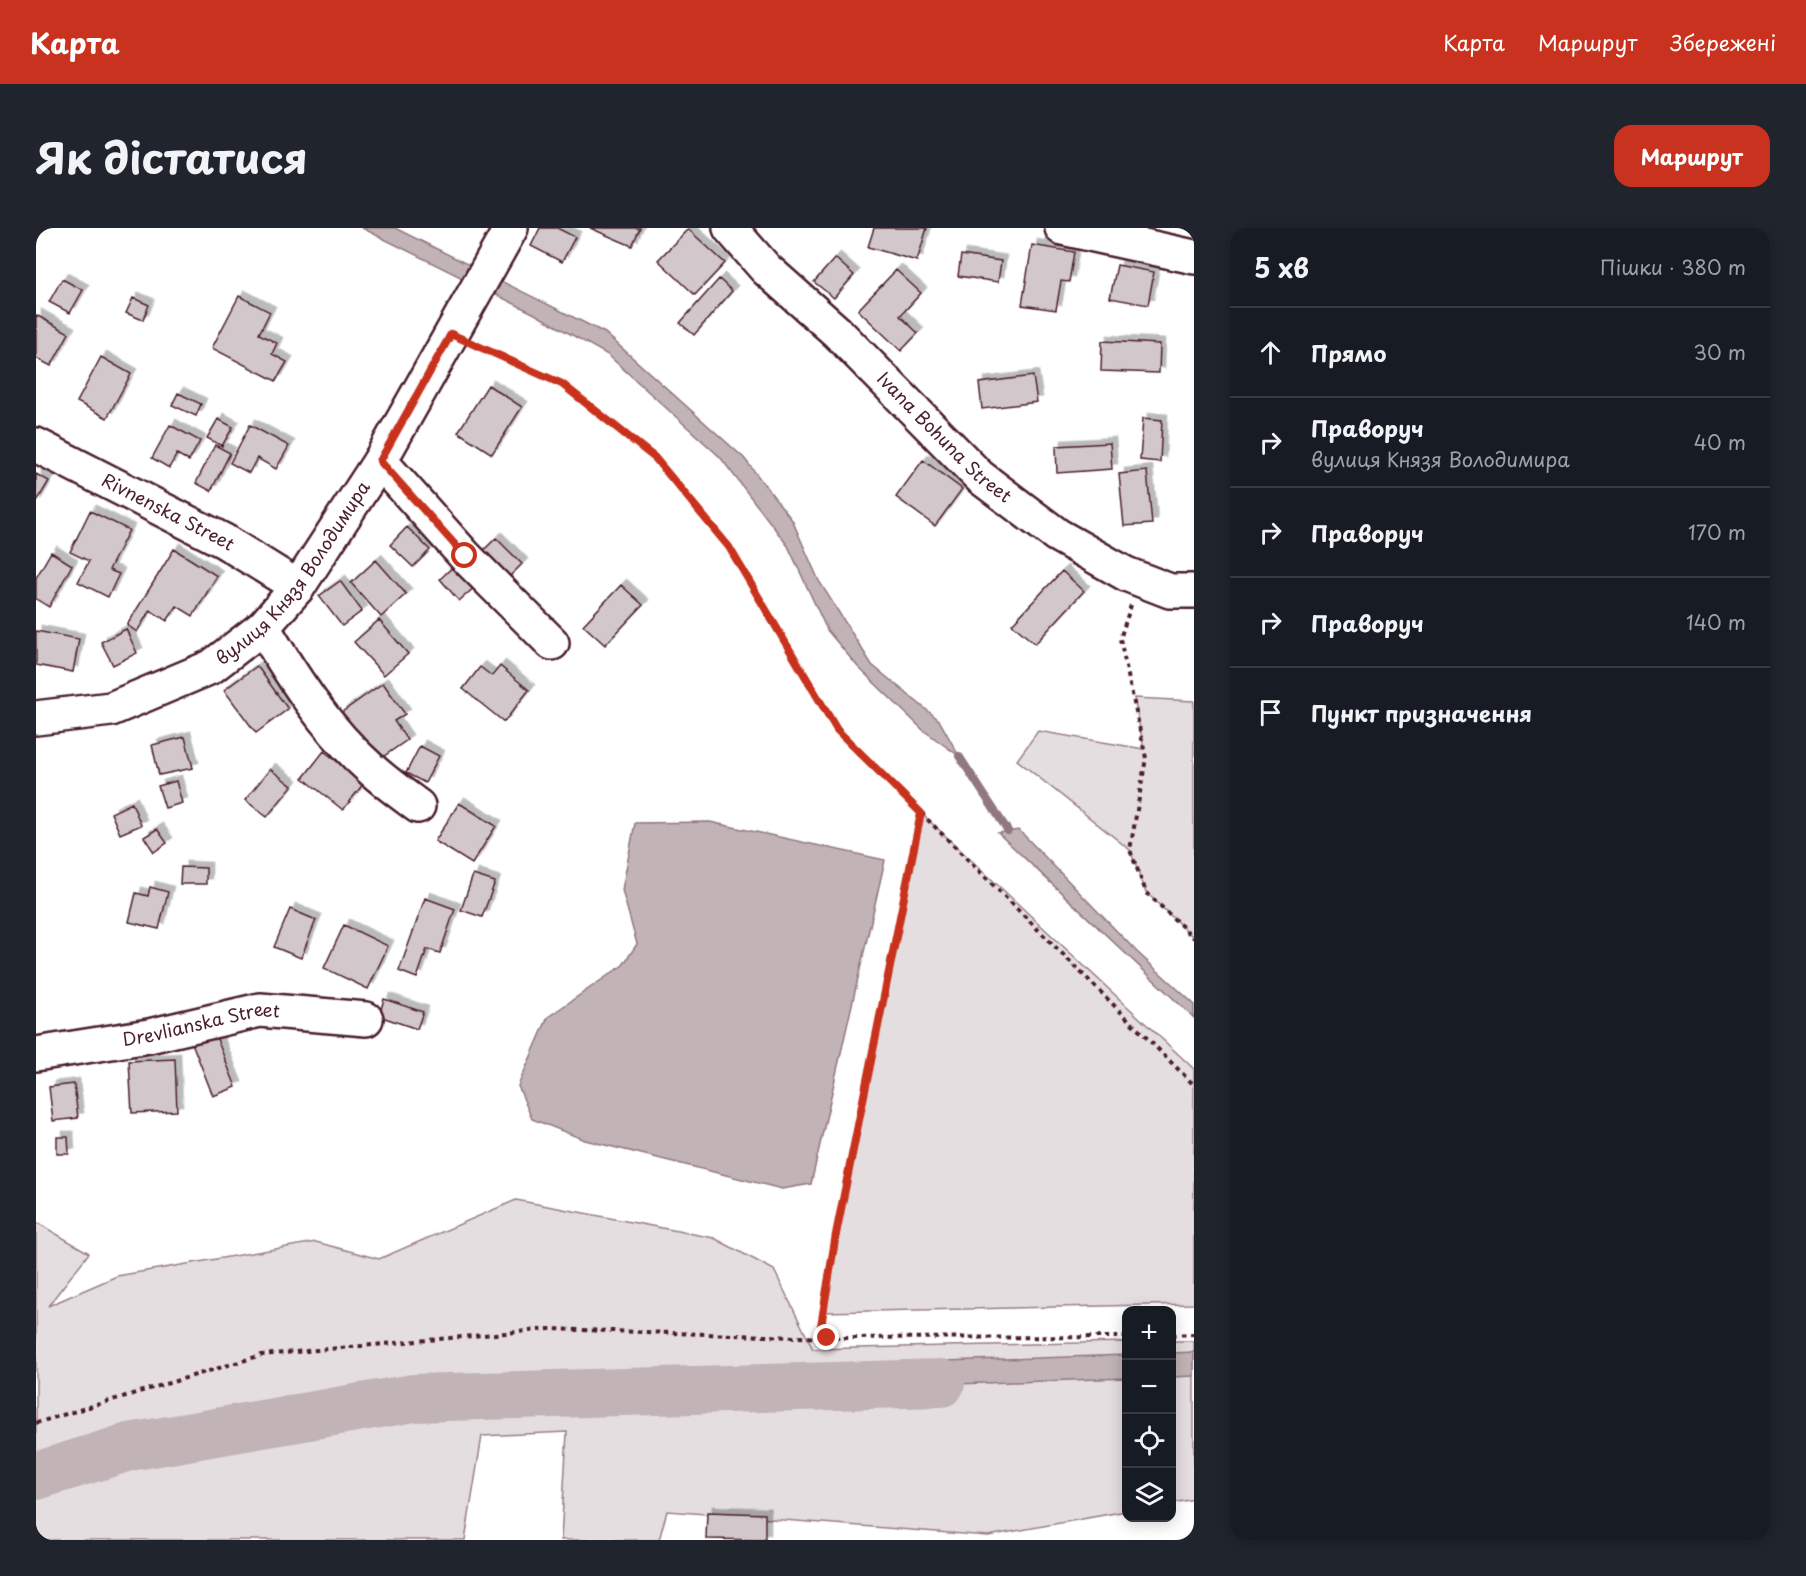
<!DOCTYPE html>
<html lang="uk">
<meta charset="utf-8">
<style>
body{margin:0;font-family:"Playpen Sans",sans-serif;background:#20242c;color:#f1f3f6}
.controls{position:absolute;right:18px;bottom:18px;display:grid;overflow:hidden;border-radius:12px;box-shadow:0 3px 15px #0003}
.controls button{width:54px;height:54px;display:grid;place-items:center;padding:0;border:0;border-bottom:2px solid #363941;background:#171b24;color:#f1f3f6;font:30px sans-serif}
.stop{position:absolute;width:18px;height:18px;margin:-14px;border:4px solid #c8321e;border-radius:50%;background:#fff}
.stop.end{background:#c8321e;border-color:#fff;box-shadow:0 2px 6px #0008}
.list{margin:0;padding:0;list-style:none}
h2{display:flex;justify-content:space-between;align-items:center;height:78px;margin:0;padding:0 24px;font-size:26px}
h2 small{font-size:20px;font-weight:400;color:#9ea1a6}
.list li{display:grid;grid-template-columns:39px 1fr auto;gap:18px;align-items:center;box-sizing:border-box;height:90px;padding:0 24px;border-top:2px solid #363941}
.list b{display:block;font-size:22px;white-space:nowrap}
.list p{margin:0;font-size:20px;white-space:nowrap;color:#9ea1a6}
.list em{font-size:20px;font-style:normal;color:#9ea1a6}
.icon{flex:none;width:33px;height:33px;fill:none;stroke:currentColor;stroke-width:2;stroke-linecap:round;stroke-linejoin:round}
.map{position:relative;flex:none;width:1158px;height:1312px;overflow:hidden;border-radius:18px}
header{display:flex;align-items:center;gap:36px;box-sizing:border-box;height:84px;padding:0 30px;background:#c8321e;color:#fff}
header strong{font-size:28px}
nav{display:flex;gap:33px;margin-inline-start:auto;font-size:21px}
.intro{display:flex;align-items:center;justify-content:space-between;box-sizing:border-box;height:144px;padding:0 36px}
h1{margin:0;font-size:42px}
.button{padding:15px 27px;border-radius:18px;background:#c8321e;color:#fff;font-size:21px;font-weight:700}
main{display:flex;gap:36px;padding:0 36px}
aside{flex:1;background:#171b24;border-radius:18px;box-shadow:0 3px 15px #0003}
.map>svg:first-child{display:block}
</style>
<header>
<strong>Карта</strong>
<nav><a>Карта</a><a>Маршрут</a><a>Збережені</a></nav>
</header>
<div class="intro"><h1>Як дістатися</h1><a class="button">Маршрут</a></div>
<main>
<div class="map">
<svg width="1158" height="1312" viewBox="0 0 1158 1312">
<defs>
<filter id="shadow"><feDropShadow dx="5.5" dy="-5.5" stdDeviation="0" flood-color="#0004"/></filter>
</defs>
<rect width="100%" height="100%" fill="#fff"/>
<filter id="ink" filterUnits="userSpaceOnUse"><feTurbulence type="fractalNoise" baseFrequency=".0167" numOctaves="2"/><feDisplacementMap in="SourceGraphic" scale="12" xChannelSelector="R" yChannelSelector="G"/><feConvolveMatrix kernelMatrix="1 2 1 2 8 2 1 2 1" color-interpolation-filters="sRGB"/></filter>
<g filter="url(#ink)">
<path fill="#e5dee0" stroke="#987e86" stroke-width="1.5" d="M1098,470L1158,473V710L1110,664L1094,622L981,532L1002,503L1108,521Z
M885,585L1158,841V1076L787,1084L800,1006Z
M480,972L678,1010L738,1042L777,1121L1090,1114V1283L952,1308L631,1283L623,1312H525L531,1204L446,1208L429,1312H0V994L53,1025L12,1078L81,1048L280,1014L343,1031Z
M1136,1113H1158V1271L1136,1275Z"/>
<path fill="#c1b3b6" stroke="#91787e" stroke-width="1.5" d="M326,0H359L569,105L708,230L756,292L783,353L836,437L903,492L923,528L887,502L822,439L791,402L752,318L684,229L572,127L497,85Z
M674,594L849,632L775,956L746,961L549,912L496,891L482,858L512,789L587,737L601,716L586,662L599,595Z
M983,602L1101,724L1158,776V790L962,605Z
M1158,1124V1148L1136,1149V1125Z
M1090,1127V1150L838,1159L820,1136Z"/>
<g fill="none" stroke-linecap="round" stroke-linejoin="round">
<path stroke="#91787e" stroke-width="8" d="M923,528L972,603"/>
<path stroke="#c1b3b6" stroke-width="48" d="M0,1248L93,1219L378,1170L905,1155"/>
</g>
<path fill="#d2c7cb" stroke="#4a1f2b" stroke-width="1.5" filter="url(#shadow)" d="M504,0H521L539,9L526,34L495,18Z
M554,0H604L596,18Z
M838,0H891L881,33L832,19Z
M652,1L689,35L659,67L622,32Z
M996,17L1038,24L1033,54L1025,53L1020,82L986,77Z
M925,27L965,33L962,54L922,48Z
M799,30L818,47L798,70L778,54Z
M1081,37L1118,44L1112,77L1074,70Z
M860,42L885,65L864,88L882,105L865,123L822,82Z
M26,51L47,62L34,85L13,74Z
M683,51L696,63L658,107L644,95Z
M203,68L234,84L223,106L241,115L236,126L251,134L240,153L176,120Z
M97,70L113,77L107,92L90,85Z
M0,87L33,105L15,138L0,130Z
M1066,113L1124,116L1123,145L1065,143Z
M65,129L95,146L71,190L41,174Z
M997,148L1001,174L946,181L943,155Z
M452,157L486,179L456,226L422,204Z
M142,165L165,176L160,188L136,177Z
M1107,190L1126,192L1124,234L1104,232Z
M182,191L197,199L186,218L171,210Z
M134,197L164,213L153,233L141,226L133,240L116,230Z
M214,197L253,218L240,241L221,230L213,245L194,235Z
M1074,215L1076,241L1021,245L1020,218Z
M179,217L194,225L175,263L160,255Z
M887,232L926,261L899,298L860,269Z
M1111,243L1116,296L1088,298L1083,246Z
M0,246L13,253L0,275Z
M54,283L93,302L73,342L83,346L72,369L42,354L53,333L34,324Z
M371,299L394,322L377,339L354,317Z
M460,310L486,336L470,352L444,326Z
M138,321L181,348L157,388L141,378L131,393L114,382L101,404L91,397Z
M15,324L36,337L13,379L0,371V350Z
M340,332L370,366L345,389L315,355Z
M420,336L440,358L423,373L404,351Z
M1026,343L1048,363L999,416L976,396Z
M304,353L326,383L306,398L283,368Z
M585,357L607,377L569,417L547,397Z
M343,392L372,426L348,447L318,414Z
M90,401L101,425L77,437L65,414Z
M0,403L43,411L37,444L0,437Z
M221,438L252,481L220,505L188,462Z
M464,438L493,462L468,494L427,461L444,439L456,448Z
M347,455L369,486L358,493L371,512L341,533L306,484Z
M149,509L157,540L123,547L116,517Z
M384,518L403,528L389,555L370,545Z
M288,523L328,555L307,582L267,550Z
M234,541L256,558L231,589L209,572Z
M140,553L146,575L129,580L122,558Z
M96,575L105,597L84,606L75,585Z
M423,575L460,598L436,636L399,613Z
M121,601L131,615L118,624L108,609Z
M145,639L170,640V656H144Z
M437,647L459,654L446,689L425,682Z
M114,659L132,664L123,701L93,694L100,665L112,668Z
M389,670L419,681L404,725L391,721L381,750L363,743Z
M254,681L280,692L265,730L238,719Z
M308,697L352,718L332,761L288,740Z
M348,771L387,784L381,801L343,788Z
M179,806L200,859L177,868L156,815Z
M139,831L141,883L96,885L93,833Z
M38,856L42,890L17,893L13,859Z
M21,909H32L33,926H21Z
M671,1284L729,1286V1312L670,1311Z"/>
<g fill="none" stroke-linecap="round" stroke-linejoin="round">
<g stroke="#4a1f2b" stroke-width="38">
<g id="minor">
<path id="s1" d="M694,0L730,41L801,104L944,249L1021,307L1090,346L1134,363H1158"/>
<path d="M1026,0L1158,29"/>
<path id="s2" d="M0,217L188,313L262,359"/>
<path d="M344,233L429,328L516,415"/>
<path d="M227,399C257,450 290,501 335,541C349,554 366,566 382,578"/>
<path id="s3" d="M0,490L75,481L175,439L227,399L262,359L344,233L475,0"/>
<path id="s4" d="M0,826L113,808L224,782L330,791"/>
</g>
</g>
<path stroke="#4a1f2b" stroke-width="4" stroke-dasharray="4.5 4.5" stroke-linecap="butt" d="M441,118L526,156L619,230L693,319L801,502L885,585L800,1006L783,1110
M1095,377L1084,411L1110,530L1094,622L1110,664L1158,710
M885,585L1158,857
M1136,1107L1158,1106
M0,1195L226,1127L514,1101L791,1110L1090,1109"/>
<use href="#minor" stroke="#fff" stroke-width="33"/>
</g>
</g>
<g fill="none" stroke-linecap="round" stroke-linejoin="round" filter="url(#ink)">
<path stroke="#c8321e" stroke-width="8" d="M429,328L344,233L415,106L526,156L619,230L693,319L801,502L885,585L800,1006L783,1110H791"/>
</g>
<g text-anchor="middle" stroke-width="5" stroke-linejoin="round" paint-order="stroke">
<g font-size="18" fill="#4a1f2b" stroke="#fff">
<text dy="6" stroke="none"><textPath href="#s1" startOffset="300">Ivana Bohuna Street</textPath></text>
<text dy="6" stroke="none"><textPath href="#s2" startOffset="148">Rivnenska Street</textPath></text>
<text dy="6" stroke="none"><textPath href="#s3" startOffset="310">вулиця Князя Володимира</textPath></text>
<text dy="6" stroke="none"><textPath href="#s4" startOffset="168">Drevlianska Street</textPath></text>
</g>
</g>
</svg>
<div class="controls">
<button>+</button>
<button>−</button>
<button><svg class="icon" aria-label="locate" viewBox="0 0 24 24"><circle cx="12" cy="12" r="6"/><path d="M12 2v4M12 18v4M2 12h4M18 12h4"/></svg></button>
<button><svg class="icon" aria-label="layers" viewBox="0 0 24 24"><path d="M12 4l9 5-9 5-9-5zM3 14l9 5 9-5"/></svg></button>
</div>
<div class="stop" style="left:429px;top:328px"></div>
<div class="stop end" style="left:791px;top:1110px"></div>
</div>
<aside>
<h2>5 хв<small>Пішки · 380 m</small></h2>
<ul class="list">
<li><svg class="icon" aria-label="ahead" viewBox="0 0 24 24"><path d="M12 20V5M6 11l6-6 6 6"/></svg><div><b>Прямо</b></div><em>30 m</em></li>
<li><svg class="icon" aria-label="right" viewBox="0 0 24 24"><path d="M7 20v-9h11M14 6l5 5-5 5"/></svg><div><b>Праворуч</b><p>вулиця Князя Володимира</p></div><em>40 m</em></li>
<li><svg class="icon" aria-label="right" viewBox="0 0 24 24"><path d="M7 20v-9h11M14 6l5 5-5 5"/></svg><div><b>Праворуч</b></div><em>170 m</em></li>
<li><svg class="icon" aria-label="right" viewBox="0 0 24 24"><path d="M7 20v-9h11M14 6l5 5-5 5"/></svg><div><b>Праворуч</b></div><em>140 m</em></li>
<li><svg class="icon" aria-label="arrive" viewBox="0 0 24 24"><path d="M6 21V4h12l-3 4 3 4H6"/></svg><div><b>Пункт призначення</b></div></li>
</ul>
</aside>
</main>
